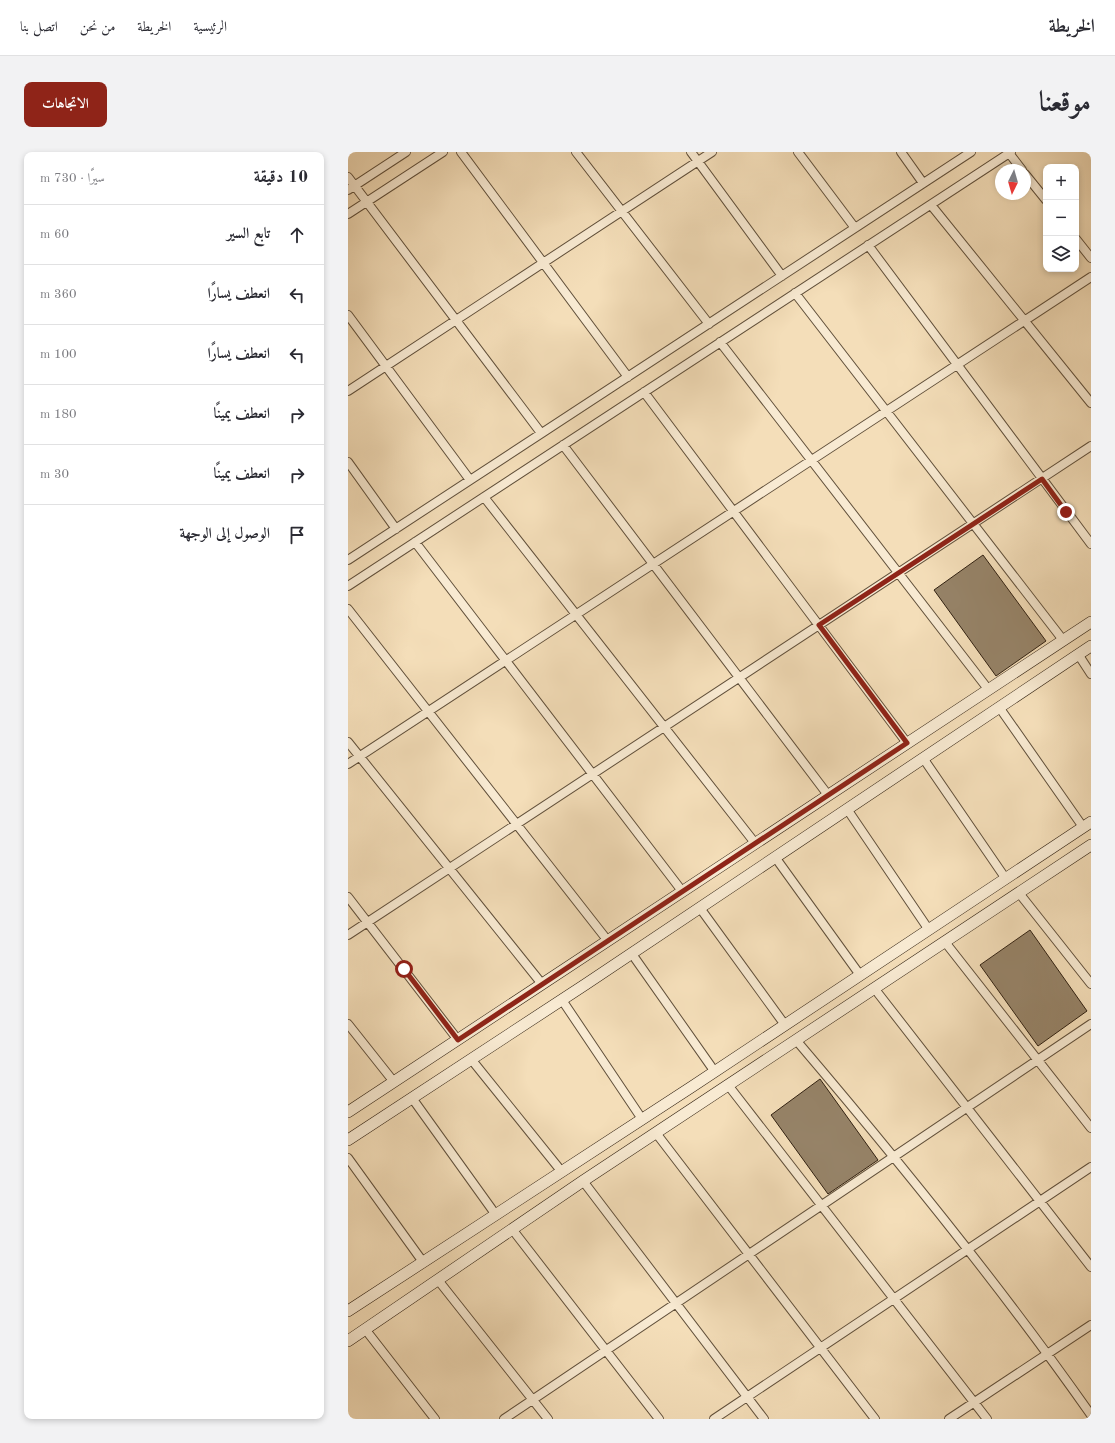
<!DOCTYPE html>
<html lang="ar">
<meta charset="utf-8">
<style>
body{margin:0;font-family:"Old Standard TT",Amiri,serif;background:#f2f2f3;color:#2b2b33;direction:rtl}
.controls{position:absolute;right:12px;top:12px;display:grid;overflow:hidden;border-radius:8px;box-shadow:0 2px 6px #0003}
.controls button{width:36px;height:36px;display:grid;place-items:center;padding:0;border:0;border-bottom:1px solid #e1e1e2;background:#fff;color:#2b2b33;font:20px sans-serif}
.compass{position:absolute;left:647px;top:12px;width:36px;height:36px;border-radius:50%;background:#fff;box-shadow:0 2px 6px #0003;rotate:185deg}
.stop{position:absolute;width:12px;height:12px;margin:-9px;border:3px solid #8f2418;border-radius:50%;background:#fff}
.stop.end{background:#8f2418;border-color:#fff;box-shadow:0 1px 4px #0008}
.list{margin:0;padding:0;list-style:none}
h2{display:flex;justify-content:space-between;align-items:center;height:52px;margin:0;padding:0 16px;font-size:17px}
h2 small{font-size:13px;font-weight:400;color:#7c7c81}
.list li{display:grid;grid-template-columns:26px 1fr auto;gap:12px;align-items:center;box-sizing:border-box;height:60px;padding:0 16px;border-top:1px solid #e1e1e2}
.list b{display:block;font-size:15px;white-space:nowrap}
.list em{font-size:13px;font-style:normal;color:#7c7c81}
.icon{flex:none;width:22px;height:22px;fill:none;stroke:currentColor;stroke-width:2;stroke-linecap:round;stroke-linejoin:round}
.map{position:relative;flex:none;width:743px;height:1267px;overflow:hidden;direction:ltr;border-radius:8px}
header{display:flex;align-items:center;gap:24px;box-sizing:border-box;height:56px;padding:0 20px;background:#fff;border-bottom:1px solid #e1e1e2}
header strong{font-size:19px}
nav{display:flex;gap:22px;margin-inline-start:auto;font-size:14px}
.intro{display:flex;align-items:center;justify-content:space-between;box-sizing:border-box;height:96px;padding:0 24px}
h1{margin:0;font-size:28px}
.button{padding:10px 18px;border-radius:8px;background:#8f2418;color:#fff;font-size:14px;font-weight:700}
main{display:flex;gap:24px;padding:0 24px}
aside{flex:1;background:#fff;border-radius:8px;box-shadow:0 2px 6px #0003}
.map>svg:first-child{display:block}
</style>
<header>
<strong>الخريطة</strong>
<nav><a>الرئيسية</a><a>الخريطة</a><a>من نحن</a><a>اتصل بنا</a></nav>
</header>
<div class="intro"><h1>موقعنا</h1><a class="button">الاتجاهات</a></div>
<main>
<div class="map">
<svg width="743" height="1267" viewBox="0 0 743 1267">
<rect width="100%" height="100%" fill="#f4deb9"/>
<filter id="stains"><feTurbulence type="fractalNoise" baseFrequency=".005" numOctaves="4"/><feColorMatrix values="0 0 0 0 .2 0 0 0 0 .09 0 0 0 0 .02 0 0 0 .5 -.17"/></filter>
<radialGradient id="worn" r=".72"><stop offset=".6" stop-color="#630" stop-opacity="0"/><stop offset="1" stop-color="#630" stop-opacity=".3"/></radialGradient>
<path fill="#968368" stroke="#302011" d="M635,403L698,489L648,524L586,438Z
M682,778L739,859L690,894L632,813Z
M472,927L530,1008L480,1042L423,963Z"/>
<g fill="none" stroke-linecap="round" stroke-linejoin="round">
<g stroke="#61503b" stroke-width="10">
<path id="street" d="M113,0L280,225
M228,0L361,172
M343,0L434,124
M450,0L507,76
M553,0L575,31
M661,1L674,18
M677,22L698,48
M0,25L193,281
M0,38L58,0
M583,53L743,251
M0,62L95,0
M728,87L743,106
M520,93L743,392
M447,141L715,488
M0,163L122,328
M372,190L640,537
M0,239L364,0
M296,240L559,591
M215,293L480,643
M0,310L48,377
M136,345L407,691
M67,390L334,739
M0,408L623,0
M0,434L663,0
M0,457L260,789
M730,502L743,522
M651,555L735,675
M0,590L194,832
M575,606L658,727
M0,612L743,125
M499,657L581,778
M427,705L512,823
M671,741L743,832
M0,745L110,888
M352,756L437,873
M0,783L743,294
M597,790L743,976
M284,802L367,920
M526,836L743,1115
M214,848L294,967
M0,872L46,930
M448,888C551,1009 652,1133 743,1263
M123,907L214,1020
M380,933L639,1267
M64,946L148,1063
M308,981L527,1267
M0,1006L75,1110
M235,1029L416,1267
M164,1077L311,1267
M90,1128L200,1267
M17,1177L87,1267
M156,1267L743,872
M366,1267L743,1015
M601,1267L743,1173"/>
</g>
<g stroke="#302011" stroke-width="12">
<path id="secondary" d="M0,960L743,470
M0,988L238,832L743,494
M0,1159L345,934L743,670
M0,1189L235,1029L743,693"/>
</g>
<use href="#street" stroke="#f8ead2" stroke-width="8"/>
<use href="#secondary" stroke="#f8ead2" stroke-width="11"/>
</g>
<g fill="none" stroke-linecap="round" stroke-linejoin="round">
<path stroke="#8f2418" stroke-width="5" d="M56,817L110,888L559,591L471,473L694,327L718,360"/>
</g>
<rect width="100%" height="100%" filter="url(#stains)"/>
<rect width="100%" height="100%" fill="url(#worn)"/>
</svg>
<div class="controls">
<button>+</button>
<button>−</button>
<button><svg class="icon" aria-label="layers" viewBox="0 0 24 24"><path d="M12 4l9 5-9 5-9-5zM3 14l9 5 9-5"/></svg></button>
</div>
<svg class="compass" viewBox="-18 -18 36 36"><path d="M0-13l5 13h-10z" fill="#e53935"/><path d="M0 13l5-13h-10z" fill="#7c7c81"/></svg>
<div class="stop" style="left:56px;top:817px"></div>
<div class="stop end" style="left:718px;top:360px"></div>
</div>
<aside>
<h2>10 دقيقة<small>سيرًا · 730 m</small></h2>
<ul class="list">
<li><svg class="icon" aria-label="ahead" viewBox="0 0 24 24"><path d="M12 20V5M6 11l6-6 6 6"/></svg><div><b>تابع السير</b></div><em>60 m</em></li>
<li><svg class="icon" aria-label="left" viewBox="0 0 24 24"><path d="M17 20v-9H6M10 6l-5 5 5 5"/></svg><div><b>انعطف يسارًا</b></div><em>360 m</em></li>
<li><svg class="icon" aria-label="left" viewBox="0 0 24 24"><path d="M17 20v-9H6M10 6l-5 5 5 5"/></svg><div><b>انعطف يسارًا</b></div><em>100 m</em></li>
<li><svg class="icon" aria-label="right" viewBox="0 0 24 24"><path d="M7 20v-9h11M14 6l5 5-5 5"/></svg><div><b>انعطف يمينًا</b></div><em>180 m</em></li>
<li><svg class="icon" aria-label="right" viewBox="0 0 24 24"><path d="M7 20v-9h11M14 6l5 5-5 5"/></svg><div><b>انعطف يمينًا</b></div><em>30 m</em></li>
<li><svg class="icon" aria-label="arrive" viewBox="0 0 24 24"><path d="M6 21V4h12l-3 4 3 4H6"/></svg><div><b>الوصول إلى الوجهة</b></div></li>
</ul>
</aside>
</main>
